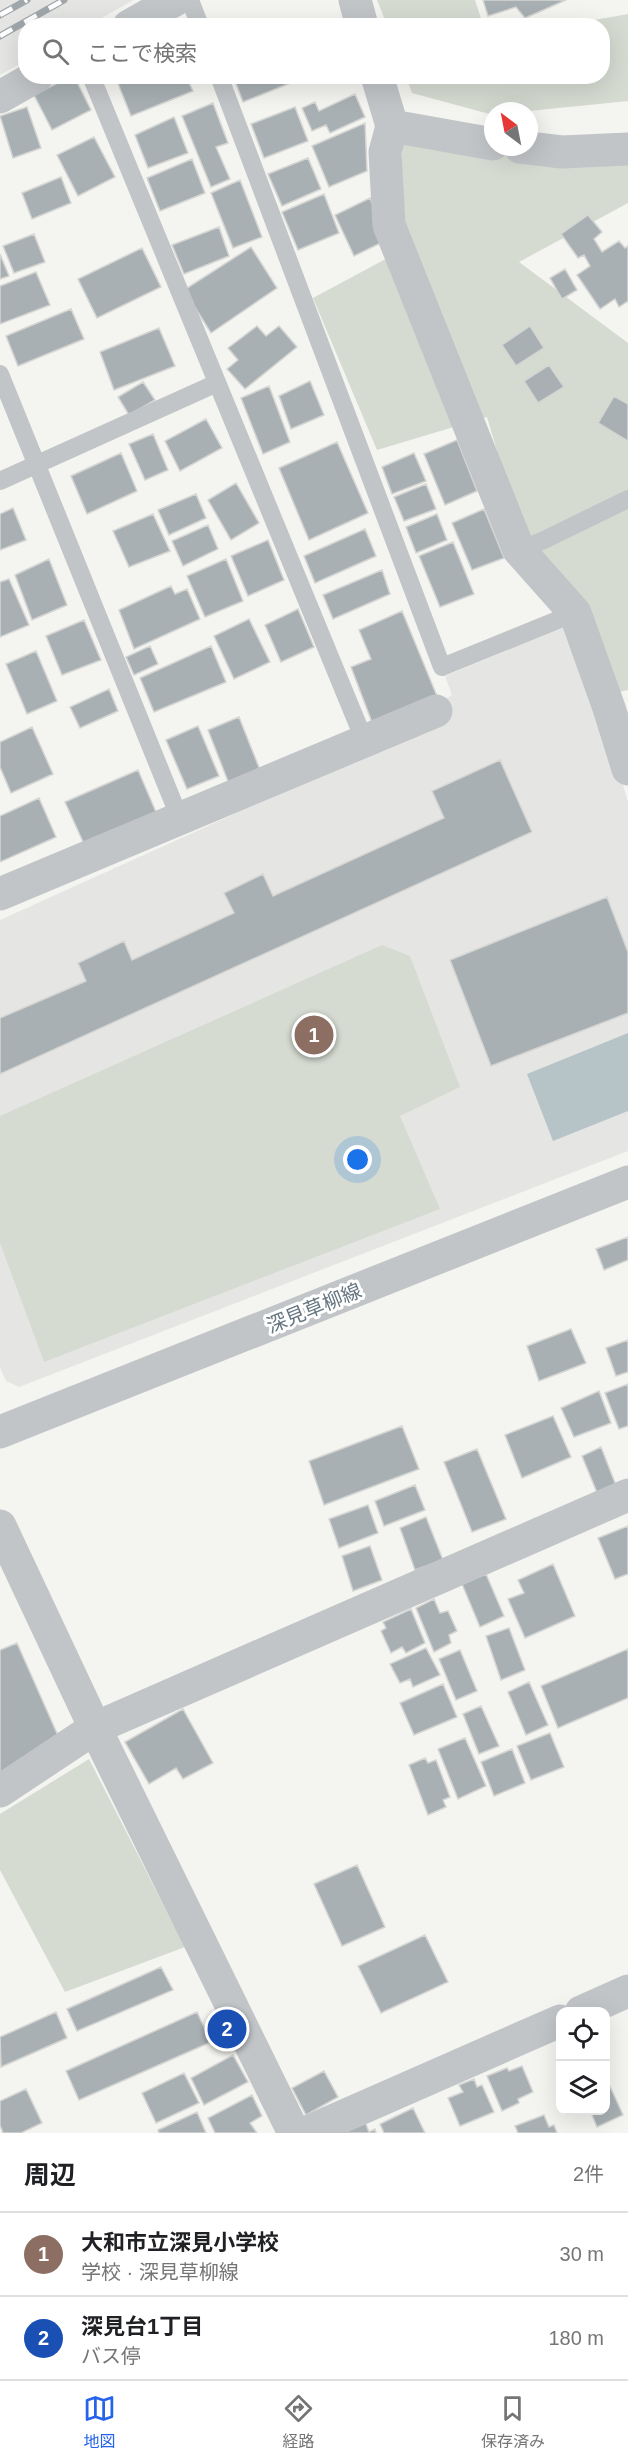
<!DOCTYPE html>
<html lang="ja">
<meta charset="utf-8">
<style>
body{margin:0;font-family:Helvetica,"Noto Sans JP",sans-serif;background:#f2f2f2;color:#202124}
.controls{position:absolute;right:18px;bottom:18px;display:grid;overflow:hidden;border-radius:12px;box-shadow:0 6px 24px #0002}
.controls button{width:54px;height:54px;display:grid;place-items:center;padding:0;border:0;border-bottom:2px solid #e0e0e0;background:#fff;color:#202124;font:30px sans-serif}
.compass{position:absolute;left:484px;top:102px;width:54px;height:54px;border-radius:50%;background:#fff;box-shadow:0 6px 24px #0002;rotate:328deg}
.you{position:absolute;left:358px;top:1160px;width:21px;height:21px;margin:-15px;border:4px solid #fff;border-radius:50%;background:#1a73e8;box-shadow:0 0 0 9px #1a73e833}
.badge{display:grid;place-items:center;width:39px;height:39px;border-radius:50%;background:#2563eb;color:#fff;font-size:20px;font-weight:700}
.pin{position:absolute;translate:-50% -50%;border:3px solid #fff;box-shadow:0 2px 6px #0006}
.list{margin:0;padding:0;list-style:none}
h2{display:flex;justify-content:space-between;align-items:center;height:78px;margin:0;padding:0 24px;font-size:26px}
h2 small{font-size:20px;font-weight:400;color:#757577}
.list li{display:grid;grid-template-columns:39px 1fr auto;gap:18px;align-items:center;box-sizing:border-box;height:84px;padding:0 24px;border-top:2px solid #e0e0e0}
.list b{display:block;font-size:22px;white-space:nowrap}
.list p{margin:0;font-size:20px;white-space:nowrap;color:#757577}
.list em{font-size:20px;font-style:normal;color:#757577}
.icon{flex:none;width:33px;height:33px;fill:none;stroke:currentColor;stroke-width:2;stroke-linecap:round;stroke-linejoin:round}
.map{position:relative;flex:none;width:628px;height:2133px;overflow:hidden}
.search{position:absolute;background:#fff;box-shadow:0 6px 24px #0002;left:18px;right:18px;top:18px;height:66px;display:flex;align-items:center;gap:15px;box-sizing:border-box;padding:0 21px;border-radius:24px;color:#757577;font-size:22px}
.sheet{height:246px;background:#fff}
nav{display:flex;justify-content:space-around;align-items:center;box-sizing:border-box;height:84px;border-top:2px solid #e0e0e0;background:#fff;font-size:16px;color:#757577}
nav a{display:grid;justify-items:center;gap:3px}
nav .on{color:#2563eb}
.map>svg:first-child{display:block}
</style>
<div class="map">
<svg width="628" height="2133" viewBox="0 0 628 2133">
<rect width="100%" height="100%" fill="#f4f4f0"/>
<path fill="#e5e6e4" d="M0,0H134L89,25L26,26L25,61L0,75Z
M569,625L578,630L628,802V1151L19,1387L6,1381L0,1367V920L445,719L443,700L452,695L445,676Z"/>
<path fill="#d5dbd1" d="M377,0H475L483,25H387Z
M628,14V101L529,111H493V115L412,93L406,77L602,76V26L567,25Z
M403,141L628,164V203L519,262L628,343V690L608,694L525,546L487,417L377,450L313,298L408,247L400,185Z
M382,945L410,956L460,1087L400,1116L440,1209L44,1362L0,1243V1116Z
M89,1759L185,1947L65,1992L0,1870V1814Z"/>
<path fill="#b7c4c7" d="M628,1033V1111L553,1141L527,1074Z"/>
<path fill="#a8b0b4" stroke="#d5d5d3" stroke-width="1.5" d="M483,0H566L525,18L516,7L488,16Z
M71,76H74L91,110L52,130L34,95Z
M115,76H186L193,91L131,116Z
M233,76H291L293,82L243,102Z
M355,94L365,117L330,133L326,125L312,131L302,108L315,102L319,111Z
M213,103L228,143L216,147L230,179L211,187L182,116Z
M27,107L41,148L13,158L0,116Z
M295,107L308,141L264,158L251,124Z
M174,117L188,153L148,168L135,135Z
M365,123L367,171L329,187L312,146Z
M94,137L115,177L78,196L57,155Z
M308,158L321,189L282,206L268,174Z
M192,159L205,193L160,211L147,178Z
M61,177L71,203L32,219L22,193Z
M240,180L262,237L233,248L211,193Z
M324,194L339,233L298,250L282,212Z
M370,198L387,240L354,256L335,215Z
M588,215L602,232L594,239L602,252L619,241L625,248L628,246V301L619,307L615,299L600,309L577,275L590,266L584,255L578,258L561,234Z
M219,227L229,256L184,274L172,245Z
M34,234L45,262L14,273L3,246Z
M251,247L277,288L211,333L184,290Z
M142,248L161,287L97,318L78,279Z
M0,254L9,276L0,279Z
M565,269L577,290L562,299L550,278Z
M36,272L50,305L0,324V286Z
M71,309L84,339L18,366L6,336Z
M257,326L266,336L279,326L297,347L245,389L227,369L238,360L228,348Z
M530,326L544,348L516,366L502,345Z
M159,328L175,366L114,390L100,352Z
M549,365L564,387L538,403L524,381Z
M310,381L324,415L291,429L279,396Z
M143,382L155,400L129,415L118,397Z
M269,386L290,442L263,454L241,398Z
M614,396L628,404V441L598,423Z
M206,419L222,448L180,471L165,441Z
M153,434L168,470L145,480L129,444Z
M457,440L477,491L445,505L424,454Z
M337,442L368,513L309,540L279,468Z
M121,453L137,491L87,514L71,476Z
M414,453L426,481L392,494L382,467Z
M236,483L259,523L231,540L208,500Z
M426,484L436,509L404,521L394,497Z
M196,494L206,518L169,535L158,510Z
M13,508L26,540L0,550V514Z
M484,509L504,558L472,570L452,523Z
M153,514L170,551L129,567L113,531Z
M437,514L447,540L416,553L406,527Z
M208,525L218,549L183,566L172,541Z
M365,529L376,556L315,583L304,556Z
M268,540L284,580L248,596L231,556Z
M453,542L474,594L440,607L419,556Z
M49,559L67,605L32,620L15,575Z
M226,559L243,601L205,617L187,576Z
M382,570L390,594L333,619L323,595Z
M9,579L29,625L0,637V582Z
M171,586L175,594L187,589L200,619L134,649L119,610Z
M298,609L314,647L281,662L265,625Z
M402,611L437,696L373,725L351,667L371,659L359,630Z
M249,619L270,662L234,679L214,636Z
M84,620L101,660L62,675L46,636Z
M150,646L158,664L134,675L126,657Z
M211,646L226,682L154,712L140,678Z
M36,651L57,701L27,714L6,664Z
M109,689L118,711L80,728L70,707Z
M239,717L262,775L231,789L208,730Z
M198,726L219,776L187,789L166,740Z
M32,727L53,774L11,793L0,767V742Z
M500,760L532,832L0,1074V1018L86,981L78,963L124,941L132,960L234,913L224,893L263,874L273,896L444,818L432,791Z
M138,770L156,812L84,844L65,802Z
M39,798L56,837L0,862V816Z
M607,897L628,952V1013L491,1066L450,960Z
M628,1237V1260L604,1270L596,1249Z
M571,1329L586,1363L539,1381L527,1346Z
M628,1340V1372L616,1376L606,1348Z
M628,1384V1426L619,1429L605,1393Z
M599,1391L611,1423L574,1437L561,1408Z
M553,1416L571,1457L522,1478L505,1435Z
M402,1426L419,1469L324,1505L309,1461Z
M601,1447L617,1488L598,1495L582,1456Z
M477,1449L506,1519L472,1532L444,1462Z
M415,1485L425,1510L384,1526L375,1501Z
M368,1505L378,1533L339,1548L329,1519Z
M426,1517L443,1560L415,1570L400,1528Z
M628,1526V1574L615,1579L598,1538Z
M370,1546L382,1580L353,1591L342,1556Z
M553,1564L575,1616L525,1638L508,1599L524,1593L518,1580Z
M486,1574L504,1616L480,1627L462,1584Z
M434,1599L440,1613L448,1611L457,1631L449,1635L451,1643L434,1652L416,1608Z
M411,1609L425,1643L406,1653L402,1647L391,1653L381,1631L386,1628L383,1622Z
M509,1628L525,1670L501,1680L486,1636Z
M17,1643L63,1747L0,1776V1650Z
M426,1648L440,1675L413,1687L410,1679L400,1683L390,1664Z
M628,1649V1698L558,1728L541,1686Z
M460,1650L477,1691L456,1700L439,1659Z
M529,1682L548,1725L526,1735L508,1692Z
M443,1684L457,1717L414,1735L400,1703Z
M481,1706L499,1746L479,1754L463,1714Z
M183,1709L213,1763L183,1779L176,1768L149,1784L125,1742Z
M550,1733L564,1767L531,1780L517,1746Z
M465,1738L486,1786L458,1799L438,1749Z
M512,1749L525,1783L494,1796L481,1762Z
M425,1758L428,1763L436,1760L450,1797L443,1800L446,1807L428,1815L409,1765Z
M357,1865L385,1927L342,1946L314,1884Z
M425,1935L448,1982L381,2013L358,1966Z
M161,1967L173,1990L77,2031L67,2009Z
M56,2012L67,2038L1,2067L0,2037Z
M197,2012L211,2042L79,2100L66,2071Z
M233,2055L248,2082L204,2105L191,2078Z
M522,2066L533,2092L518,2099L519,2103L502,2111L487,2076L507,2068L509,2071Z
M324,2071L338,2097L306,2115L292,2088Z
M184,2073L199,2103L156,2123L142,2093Z
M474,2079L477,2087L482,2085L494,2112L460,2126L448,2098L463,2092L459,2085Z
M608,2082L623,2115L597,2127L590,2110H606V2083Z
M26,2089L42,2123L21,2133H3L0,2125V2101Z
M252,2095L262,2116L250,2123L257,2133H215L208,2118Z
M413,2108L425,2133H384L380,2124Z
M197,2112L206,2133H159L158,2130Z
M544,2115L549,2127L554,2125L557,2133H518L515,2126Z
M365,2122L369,2132L375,2129L376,2133H341Z"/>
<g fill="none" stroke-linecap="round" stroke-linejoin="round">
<path stroke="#c2c5c8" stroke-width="18" d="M190,0L200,26
M91,76L365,742
M219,76L442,667L575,613
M0,374L180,819
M0,481L217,383
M519,550L544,540L628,499"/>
<path stroke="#c2c5c8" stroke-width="33" d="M355,0L362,26
M129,26L175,0
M377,76L392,126L385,152L389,225L519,550L575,613L609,708L628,769
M0,97L37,76
M392,126L493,144
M520,147L562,152L628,149
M0,894L436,711
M0,1526L95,1728L294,2133
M0,1791L95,1728L628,1495
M581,2012L628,1991
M305,2133L560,2021"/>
<path stroke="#c2c5c8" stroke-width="33" d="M0,1432L628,1182"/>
<g stroke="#a0a7ab" stroke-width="7">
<path id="rail" d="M0,15L27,0
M0,36L64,0"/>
</g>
<use href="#rail" stroke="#fff" stroke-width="4.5" stroke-dasharray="14" stroke-linecap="butt"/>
</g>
<g text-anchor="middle" stroke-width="6" stroke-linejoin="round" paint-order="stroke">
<g font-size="20" fill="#647580" stroke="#fff">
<text transform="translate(314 1308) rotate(-22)" y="7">深見草柳線</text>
</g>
</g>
</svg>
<div class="controls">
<button><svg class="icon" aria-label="locate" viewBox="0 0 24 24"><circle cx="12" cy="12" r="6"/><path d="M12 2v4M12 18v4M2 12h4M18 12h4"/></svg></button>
<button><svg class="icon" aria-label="layers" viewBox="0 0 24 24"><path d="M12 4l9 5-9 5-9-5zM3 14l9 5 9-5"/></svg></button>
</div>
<svg class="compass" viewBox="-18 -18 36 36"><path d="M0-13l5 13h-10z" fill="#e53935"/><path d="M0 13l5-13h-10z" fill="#757577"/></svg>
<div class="you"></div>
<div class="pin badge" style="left:314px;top:1035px;background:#8d6e63">1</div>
<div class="pin badge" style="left:227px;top:2029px;background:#1a4fb4">2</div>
<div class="search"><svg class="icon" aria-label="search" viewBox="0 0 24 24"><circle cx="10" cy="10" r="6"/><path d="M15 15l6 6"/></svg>ここで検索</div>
</div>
<section class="sheet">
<h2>周辺<small>2件</small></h2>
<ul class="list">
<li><span class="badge" style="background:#8d6e63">1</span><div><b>大和市立深見小学校</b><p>学校 · 深見草柳線</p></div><em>30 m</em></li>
<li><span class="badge" style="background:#1a4fb4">2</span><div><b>深見台1丁目</b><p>バス停</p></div><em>180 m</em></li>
</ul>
</section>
<nav>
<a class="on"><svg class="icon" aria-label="map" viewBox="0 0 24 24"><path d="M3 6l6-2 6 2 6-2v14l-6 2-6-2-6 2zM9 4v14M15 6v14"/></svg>地図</a>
<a><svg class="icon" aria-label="directions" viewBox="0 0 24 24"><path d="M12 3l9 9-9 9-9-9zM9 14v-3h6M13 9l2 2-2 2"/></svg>経路</a>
<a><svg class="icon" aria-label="saved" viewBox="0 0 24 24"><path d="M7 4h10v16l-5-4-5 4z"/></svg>保存済み</a>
</nav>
